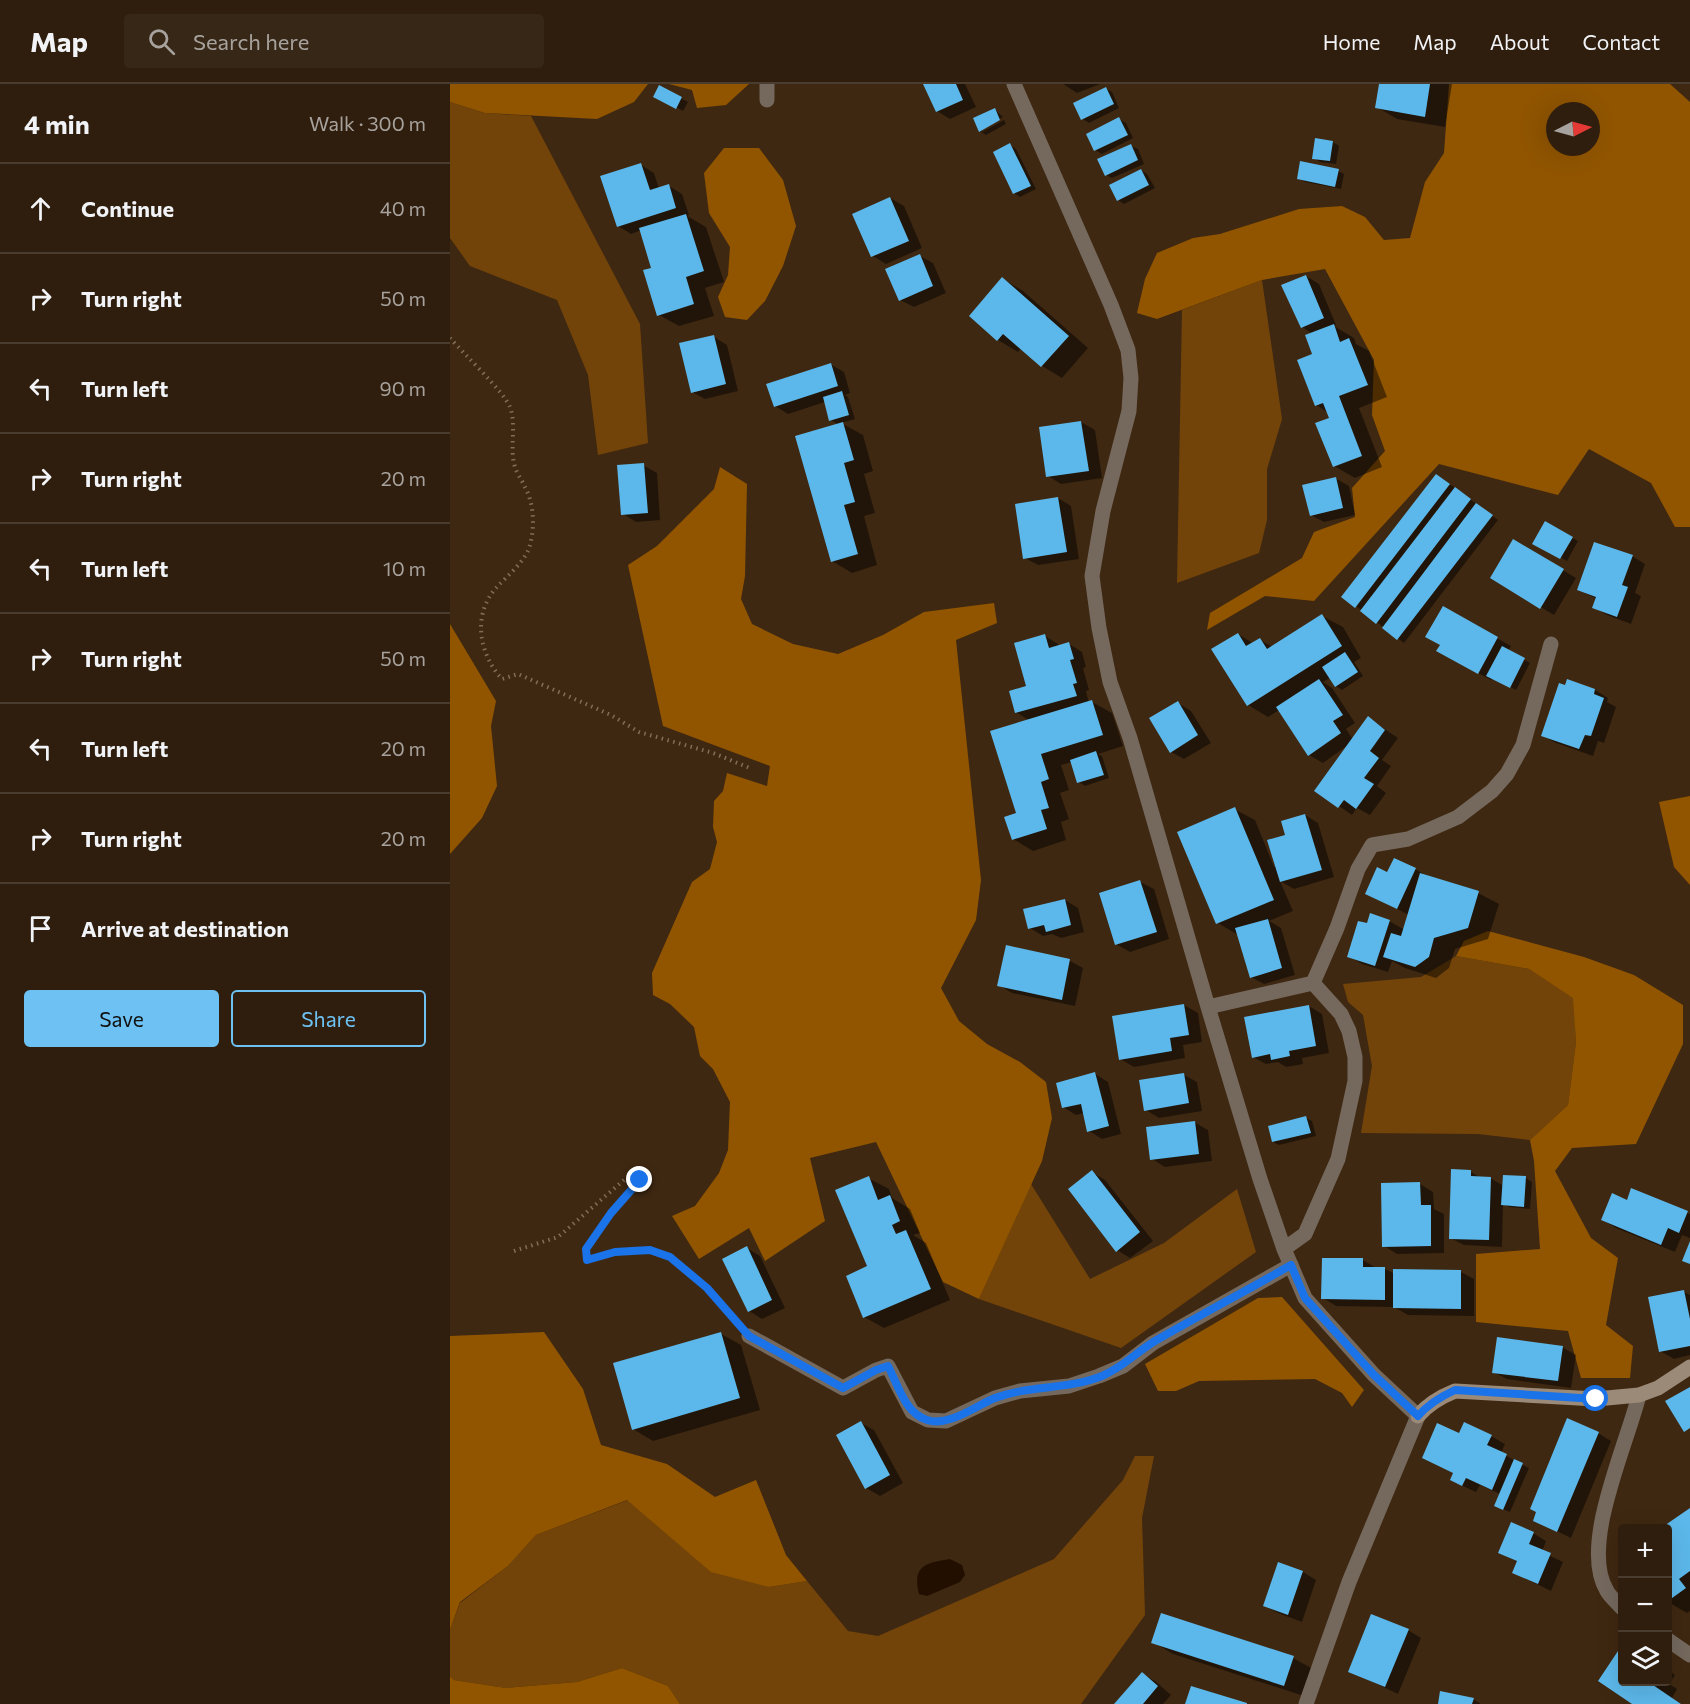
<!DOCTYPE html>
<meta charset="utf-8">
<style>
body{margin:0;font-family:Commissioner,sans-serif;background:#372716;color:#f1f3f6}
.controls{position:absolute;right:18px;bottom:18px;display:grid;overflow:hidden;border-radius:6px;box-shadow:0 6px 24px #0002}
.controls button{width:54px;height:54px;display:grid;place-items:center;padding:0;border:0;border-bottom:2px solid #4a3c2e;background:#2f1e0d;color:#f1f3f6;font:30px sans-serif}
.compass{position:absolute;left:1096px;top:18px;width:54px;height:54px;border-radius:50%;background:#2f1e0d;box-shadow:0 6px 24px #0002;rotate:84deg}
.stop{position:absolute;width:18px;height:18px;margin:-14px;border:4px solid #1a73e8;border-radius:50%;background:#fff}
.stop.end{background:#1a73e8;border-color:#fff;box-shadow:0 2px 6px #0008}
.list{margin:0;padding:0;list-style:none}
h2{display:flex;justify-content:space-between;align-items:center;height:78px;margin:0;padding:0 24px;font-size:26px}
h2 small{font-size:20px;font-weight:400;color:#a7a29d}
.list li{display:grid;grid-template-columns:39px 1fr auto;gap:18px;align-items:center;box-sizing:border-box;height:90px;padding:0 24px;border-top:2px solid #4a3c2e}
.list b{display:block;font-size:22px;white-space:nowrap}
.list em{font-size:20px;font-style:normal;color:#a7a29d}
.actions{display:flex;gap:12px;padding:18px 24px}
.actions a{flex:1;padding:14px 0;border:2px solid #6dc2f3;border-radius:6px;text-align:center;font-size:21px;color:#6dc2f3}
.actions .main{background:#6dc2f3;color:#111}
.icon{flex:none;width:33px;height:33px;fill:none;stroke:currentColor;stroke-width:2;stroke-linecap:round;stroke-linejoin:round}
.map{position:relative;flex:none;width:1240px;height:1620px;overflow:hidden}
header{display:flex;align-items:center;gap:36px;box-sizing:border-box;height:84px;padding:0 30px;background:#2f1e0d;border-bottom:2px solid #4a3c2e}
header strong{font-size:28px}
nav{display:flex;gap:33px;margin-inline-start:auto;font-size:21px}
.search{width:420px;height:54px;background:#372716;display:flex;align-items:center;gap:15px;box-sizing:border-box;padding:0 21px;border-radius:6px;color:#a7a29d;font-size:22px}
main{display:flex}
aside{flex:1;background:#2f1e0d}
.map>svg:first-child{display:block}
</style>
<header>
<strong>Map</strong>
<div class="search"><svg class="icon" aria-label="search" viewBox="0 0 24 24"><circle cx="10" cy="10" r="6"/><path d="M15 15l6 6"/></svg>Search here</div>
<nav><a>Home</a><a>Map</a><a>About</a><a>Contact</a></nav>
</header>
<main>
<aside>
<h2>4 min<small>Walk · 300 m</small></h2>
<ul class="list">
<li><svg class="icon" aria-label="ahead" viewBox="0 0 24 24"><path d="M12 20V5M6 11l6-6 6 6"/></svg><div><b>Continue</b></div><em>40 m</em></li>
<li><svg class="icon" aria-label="right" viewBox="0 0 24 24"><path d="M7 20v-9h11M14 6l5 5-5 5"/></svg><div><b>Turn right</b></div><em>50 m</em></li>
<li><svg class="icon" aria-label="left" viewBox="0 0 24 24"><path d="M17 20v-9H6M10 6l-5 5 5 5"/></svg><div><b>Turn left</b></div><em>90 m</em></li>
<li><svg class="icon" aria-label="right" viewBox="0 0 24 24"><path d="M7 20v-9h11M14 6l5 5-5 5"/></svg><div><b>Turn right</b></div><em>20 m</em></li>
<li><svg class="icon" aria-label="left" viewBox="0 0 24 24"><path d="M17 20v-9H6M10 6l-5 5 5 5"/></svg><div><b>Turn left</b></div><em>10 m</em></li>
<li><svg class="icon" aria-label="right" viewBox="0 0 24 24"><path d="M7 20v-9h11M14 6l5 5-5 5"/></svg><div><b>Turn right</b></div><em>50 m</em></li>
<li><svg class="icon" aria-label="left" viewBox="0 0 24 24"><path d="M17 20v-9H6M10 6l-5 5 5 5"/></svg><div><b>Turn left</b></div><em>20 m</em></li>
<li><svg class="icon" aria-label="right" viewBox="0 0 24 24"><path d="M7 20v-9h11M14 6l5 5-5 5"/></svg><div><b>Turn right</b></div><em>20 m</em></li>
<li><svg class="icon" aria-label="arrive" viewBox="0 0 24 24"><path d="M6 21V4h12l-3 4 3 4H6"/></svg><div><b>Arrive at destination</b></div></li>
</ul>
<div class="actions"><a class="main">Save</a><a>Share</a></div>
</aside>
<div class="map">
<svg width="1240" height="1620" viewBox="0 0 1240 1620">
<rect width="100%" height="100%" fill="#3f2811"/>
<path fill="#734409" d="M0,18L35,29L81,32L190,240L198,359L148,371L138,291L107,216L20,182L0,154Z
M812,196L832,335L817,385V436L809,469L727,499L732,226Z
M1006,872L1079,885L1124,914L1126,958L1118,1021L1080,1056L1028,1050L911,1049L922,982L913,931L898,918L893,900L971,893Z
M581,1100L640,1195L714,1159L787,1105L806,1168L671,1264L529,1215Z
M685,1372H704L692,1434L695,1531L631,1620H230L218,1602L172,1584L127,1598L56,1604L4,1596L0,1592V1546L10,1519L58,1482L86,1451L178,1416L218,1450L319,1503L357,1497L398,1547L428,1552L604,1475L673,1396Z"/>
<path fill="#915500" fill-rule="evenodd" d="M0,0H198L184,18L147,35L35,29L0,18Z
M219,0H299L276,21L247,24L242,6Z
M999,0H1220L1240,18V443H1225L1201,399L1139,365L1108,411L989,380L864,517L815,512L757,546L760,529L852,474L864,448L905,433L902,404L935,367L922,331L924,276L875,185L812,196L707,235L687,229L695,195L707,169L743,154L770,150L849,125L892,122L915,133L934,156L960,154L975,98L994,69ZM1105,27H1141V63H1105Z
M274,64H309L333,96L346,142L333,182L315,217L297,236L275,233L268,213L278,191L280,163L259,129L254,89Z
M270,383L297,400L295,492L291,515L302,540L343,560L388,570L433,551L474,528L544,519L547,539L506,556L531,796L526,836L491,904L509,937L537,960L570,978L596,998L602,1034L592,1077L529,1215L493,1198L426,1058L360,1074L375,1137L315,1177L299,1144L249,1175L222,1132L245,1122L269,1089L278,1066L280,1018L263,985L250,972L244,943L220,920L203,911L202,889L242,798L260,785L267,758L263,743L264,717L273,707L277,689L317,702L320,682L213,642L178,481L207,462L264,405Z
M0,540L46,617L41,642L47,702L32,734L0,770Z
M1240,712V801L1224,783L1209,718Z
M1038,847L1134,873L1184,891L1233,921V960L1186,1060L1122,1064L1105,1087L1141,1154L1168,1174L1156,1241L1183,1262L1180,1294H1131L1118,1247L1026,1238V1170L1090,1165L1084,1077L1080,1056L1118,1021L1126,958L1123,914L1079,885L1006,872L1014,857Z
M832,1213L914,1306L902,1323L892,1309L865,1295L749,1297L726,1307H708L695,1280L808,1214Z
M94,1248L133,1305L151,1361L217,1380L265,1413L306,1396L336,1471L357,1497L319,1503L261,1488L177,1416L86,1451L58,1482L10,1518L0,1546V1252Z
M172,1584L218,1602L230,1620H0V1592L4,1596L56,1604L127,1598Z"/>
<path fill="#220f00" d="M500,1475L512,1481L515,1491L510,1498L477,1512L469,1510C462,1481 476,1479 500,1475Z"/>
<path fill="#0007" d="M474,0H515L526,23L500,35L487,27Z
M613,0H650L627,9Z
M931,0H1002L995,43L947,35L927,23Z
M209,3L238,18L233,27L205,12Z
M655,4L662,8L669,24L639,39L633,35L625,20Z
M545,26L553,33L532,45V48L554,36L556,40L536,51L530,47Z
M669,35L676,39L683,54L652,70L645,66Z
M883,58L889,62L886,80L870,78L864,74Z
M560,61L566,65L586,105L570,113L564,109Z
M681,62L688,65L694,80L662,94L656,91Z
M191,81L204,89L209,105L219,102L232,110L239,131L237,132L256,143L274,198L255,204L264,232L229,242L209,231L203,185L192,146L181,150L168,142Z
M691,86L697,90L705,104L674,120L668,116Z
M888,87L894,90L891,105L855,98L849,94Z
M440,114L454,122L472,164L436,180L423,172L404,130Z
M470,172L483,179L496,209L464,223L450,216Z
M856,192L869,200L886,241L884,242L904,254L906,260L919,267L937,313L909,324L932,383L905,394L884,382L881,334L879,329L866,321L863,250L852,243Z
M553,195L573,207L638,264L612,294L592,282L571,264L568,268L548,256Z
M264,253L277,261L288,307L255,315L242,308Z
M380,280L394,288L400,309L395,311L398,313L405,335L391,339L413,351L423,387L414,390L425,429L414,432L427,481L402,489L382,477L389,341L381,336L375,318L338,330L325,322Z
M631,338L645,346L652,394L611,400L598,392Z
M193,381L207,389L210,436L186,438L173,430Z
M885,394L899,402L905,431L874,438L861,431Z
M993,395L1048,436L954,559L906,522Z
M608,414L621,422L629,475L588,481L575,474Z
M1095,439L1128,457L1117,477L1084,459Z
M1064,457L1126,494L1104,531L1042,494Z
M1182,472L1195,480L1185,509L1191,512L1181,540L1157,531L1144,523L1147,515L1129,506Z
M993,524L1061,562L1058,567L1080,579L1066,606L1043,594L1041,596L988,567L992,561Z
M872,532L893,543L911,574L904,578L913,592L892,606L886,602L880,594L873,598L882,604L905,639L896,645L903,656L918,634L948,654L932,676L941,682L927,702L936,709L920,731L907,724L902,731L866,706L898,661L873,679L859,671L829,626L818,633L798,621L788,550L804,560L810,556L823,563Z
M595,552L608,560L609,563L619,560L632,568L636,583L633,584L639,606L636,607L639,619L642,618L662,629L673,662L648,670L652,672L659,694L635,702L629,698L622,678L611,681L619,706L610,709L619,735L611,738L616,756L583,767L563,755L580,637L566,628L578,603Z
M1118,597L1145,606L1158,614L1157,618L1166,623L1154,659L1148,657L1143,672L1106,659L1093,652Z
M728,619L741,627L761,659L734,675L721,668Z
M784,725L805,736L824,783L826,782L837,752L855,731L868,739L884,793L844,805L830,797L843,827L819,837L831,844L845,891L814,900L801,893L788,851L768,839Z
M965,785L979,793L1028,809L1049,820L1038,855L1005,865L999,884L986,894L955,884L942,877L938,888L912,880L899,872L918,841L939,837L955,846L959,831L917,810L938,790Z
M690,798L704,805L719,855L680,868L666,860Z
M615,816L628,824L634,848L611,854L602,850L593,852L580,844Z
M620,877L633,884L625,922L562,909L549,901Z
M734,921L748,929L752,958L733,961L735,974L684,983L670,975Z
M859,922L872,930L879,969L852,974L853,980L836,983L828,978L816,980L803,973Z
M645,990L658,998L671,1050L652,1055L639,1047L634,1029L626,1031L613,1023Z
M734,991L747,998L752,1027L709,1034L696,1026Z
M856,1034L862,1037L866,1052L829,1061L823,1058Z
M744,1038L758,1046L762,1077L715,1083L702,1075Z
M642,1088L655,1096L703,1157L680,1174L667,1166Z
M1021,1088L1031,1094H1040L1054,1102L1055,1092L1076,1094L1082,1098L1080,1125L1059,1123L1053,1120L1052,1163L1014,1161L1000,1154Z
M418,1094L439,1105L442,1114L460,1125L470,1149L463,1151L476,1159L500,1216L434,1244L414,1233L419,1183Z
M970,1100L983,1108L984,1125L994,1130V1169L947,1170L934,1162Z
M1182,1106L1240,1130V1154L1232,1151L1225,1168L1166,1144L1153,1136L1178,1118Z
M297,1164L310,1172L335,1224L312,1235L299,1227Z
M913,1176L926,1184L935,1185L945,1190L1011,1188L1024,1195V1232L958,1231L944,1223L886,1222L873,1214Z
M1234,1208L1240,1211V1271L1224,1275L1210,1267Z
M271,1250L291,1261L310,1326L203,1357L183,1345Z
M1112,1263L1126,1271L1121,1304L1057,1295L1043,1288Z
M411,1339L424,1346L453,1399L430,1412L416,1404Z
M1148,1349L1161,1357L1121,1454L1084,1436Z
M1010,1351L1041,1352L1055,1360L1051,1369L1079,1384L1060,1428L1052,1425L1050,1410L1030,1401L1026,1408L1015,1403L1002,1396L1005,1390L974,1374Z
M1240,1426V1527L1237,1529L1218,1518V1444H1214Z
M1083,1449L1096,1457L1092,1468L1113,1478L1101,1507L1064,1489L1068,1478L1050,1469Z
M829,1480L853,1488L866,1496L852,1538L828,1529L815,1522Z
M958,1546L971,1554L948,1610L900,1587Z
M703,1558L843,1574L863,1585L854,1612L723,1570Z
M1172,1564V1598H1218V1586L1225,1591L1219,1600L1227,1605L1222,1614L1231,1620H1184L1150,1597Z
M692,1590L705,1597L721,1611L713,1620H666Z
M1023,1615L1031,1620H989Z"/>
<path fill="#5cb8ea" d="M473,0H506L513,16L486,28Z
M929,0H980L975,33L925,24Z
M209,1L232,13L226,25L203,13Z
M656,3L664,20L631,36L623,19Z
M545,24L550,36L529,48L523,34Z
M669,33L678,51L644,67L636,50Z
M865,54L883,57L880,77L862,75Z
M560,59L581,102L563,110L543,68Z
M681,60L688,76L655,92L647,75Z
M850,77L889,85L885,103L847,95Z
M191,79L200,106L219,100L226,124L167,143L150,92Z
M691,85L699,101L667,117L659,101Z
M440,113L459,157L421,173L402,130Z
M236,130L254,187L236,193L244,220L207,232L193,186L201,184L189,144Z
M470,170L483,202L449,217L435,185Z
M856,191L874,234L851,244L831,201Z
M552,193L619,252L591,283L553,250L547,257L519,232Z
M884,240L890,258L899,254L918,301L889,312L912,372L883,383L865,339L879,334L873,319L865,322L847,276L862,270L855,251Z
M264,251L276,300L241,309L229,259Z
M381,279L388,302L324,323L316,300Z
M392,307L399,331L379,337L373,313Z
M631,337L639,387L596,393L589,343Z
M393,338L404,376L394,379L405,418L394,421L408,470L381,478L345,352Z
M194,379L198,429L171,431L167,381Z
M986,390L1000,400L905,524L891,513Z
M886,393L893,424L860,432L852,401Z
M1005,403L1021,415L926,540L910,527Z
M608,413L617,468L573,475L565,420Z
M1026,419L1043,431L947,556L932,544Z
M1095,437L1123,453L1110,475L1082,460Z
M1063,455L1114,485L1090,525L1040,494Z
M1144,458L1183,471L1172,501L1178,503L1167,533L1142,524L1146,513L1127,506Z
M993,522L1048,553L1028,590L986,567L990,561L975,553Z
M872,530L892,562L797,622L761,565L788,549L796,562L810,554L817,565Z
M595,550L599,564L619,558L624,575L620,576L627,599L623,600L627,612L565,629L559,607L576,602L564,559Z
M1052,562L1075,574L1060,604L1036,592Z
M895,568L908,588L885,603L872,583Z
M869,595L893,631L883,637L891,649L858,672L826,623Z
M1117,595L1145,605L1144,610L1154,614L1141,652L1135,651L1129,665L1091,652L1109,599L1115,601Z
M642,616L653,651L591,670L599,695L591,698L599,724L591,726L597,745L562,756L554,733L566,729L540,647Z
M728,617L748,651L720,669L699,634Z
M918,632L935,646L920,667L929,674L914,694L924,700L906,725L894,716L888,724L864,707Z
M646,667L654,691L627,699L620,676Z
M785,723L824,816L766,840L727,748Z
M855,730L872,786L830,798L817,756L835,751L831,737Z
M944,774L966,784L947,825L915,810L927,783L937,788Z
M970,789L1029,807L1018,844L984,854L979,873L965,883L933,873L941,849L951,852Z
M690,796L707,848L665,861L649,809Z
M615,815L621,841L596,848L594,841L578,845L573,825Z
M920,829L940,836L925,882L897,873L908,837L917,839Z
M818,835L832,884L800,894L785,844Z
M556,861L620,875L612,916L547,902Z
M734,920L739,951L720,954L722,967L669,976L662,932Z
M859,921L866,962L839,967L840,972L821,976L820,970L802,974L794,933Z
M645,988L659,1042L637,1048L631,1020L612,1024L606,999Z
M734,989L739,1019L694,1027L689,996Z
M856,1032L861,1049L822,1058L818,1042Z
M745,1037L749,1070L700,1076L696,1043Z
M1001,1085L1021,1086V1092L1041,1093L1039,1156L999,1155Z
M642,1086L690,1148L666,1168L618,1105Z
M1053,1091L1076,1092L1074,1123L1051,1121Z
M419,1092L428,1116L440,1111L450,1137L442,1141L446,1150L456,1146L481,1205L413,1234L396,1192L417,1182L385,1106Z
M970,1098L971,1121H981V1162L932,1163L931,1099Z
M1181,1104L1238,1127L1229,1149L1218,1144L1211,1161L1151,1136L1162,1109L1177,1116Z
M1240,1157V1180L1232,1177Z
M297,1162L322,1216L298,1228L272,1175Z
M872,1174H913V1183H935V1216L871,1215Z
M943,1185L1011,1186V1225L943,1224Z
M1234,1206L1240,1235V1262L1209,1268L1198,1213Z
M271,1248L290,1314L182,1346L163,1279Z
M1047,1253L1113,1262L1108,1297L1042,1289Z
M1240,1303V1344L1234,1348L1215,1317Z
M1117,1334L1149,1348L1107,1448L1083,1437L1086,1428L1080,1425Z
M411,1337L440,1391L415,1405L386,1351Z
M1014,1338L1042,1351L1037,1361L1057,1370L1042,1406L1016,1394L1012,1402L1000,1396L1003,1389L972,1374L987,1339L1009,1349Z
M1064,1375L1073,1379L1053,1426L1044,1422Z
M1240,1424V1487L1229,1495L1236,1504L1218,1517V1444H1211Z
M1061,1438L1084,1448L1079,1460L1101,1469L1088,1500L1062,1489L1067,1477L1048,1469Z
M828,1478L853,1487L838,1531L813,1522Z
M711,1529L844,1572L834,1602L701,1559Z
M921,1530L959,1545L935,1603L898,1588Z
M1172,1561V1598H1205L1203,1601L1231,1620H1182L1148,1597Z
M692,1588L708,1602L693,1620H664Z
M741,1602L797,1619V1620H735Z
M990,1607L1024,1614L1022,1620H988Z"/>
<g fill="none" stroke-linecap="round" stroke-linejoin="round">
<path stroke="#816d59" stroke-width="4" stroke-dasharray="1.5 4.5" stroke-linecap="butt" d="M0,254C13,269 54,308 60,323C67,342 59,364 65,383C67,390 72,396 75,403C84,420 85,442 80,461C76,477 57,492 46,504C22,531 29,570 52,595L68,590L161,631L189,648L263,669L300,684
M64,1167L108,1153L181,1090L190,1096L161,1129L136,1165L137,1176C157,1171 179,1163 200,1167C232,1172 264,1213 285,1236"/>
<path stroke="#75695e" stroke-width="15" d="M317,16V0
M299,1252L393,1304L426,1286L438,1282L462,1328L478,1336L496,1337L545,1314L570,1307L619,1302L649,1292L673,1282L703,1259L841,1181"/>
<path stroke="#75695e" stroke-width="15" d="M564,0L661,221L678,266L681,294L679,327L653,427L642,492L649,544L660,598L680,654L758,923L810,1095L834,1165L855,1214L924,1291L968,1332L899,1498L856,1620
M863,899L887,844L908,785L922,761L958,755L1008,733L1042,707L1057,690L1073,661L1101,560
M758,923L863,899L891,930L899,947L905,973V997L888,1075L855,1150L834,1165
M1172,1524C1168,1519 1160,1513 1157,1507C1129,1462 1177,1361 1189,1311
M1218,1556L1240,1571"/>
<path stroke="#9c8a79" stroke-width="15" d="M968,1332C978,1320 990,1313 1005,1307L1146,1315L1189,1311L1208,1304L1240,1283"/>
</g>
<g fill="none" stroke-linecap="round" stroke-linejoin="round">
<path stroke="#1a73e8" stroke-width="8" d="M190,1096L161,1129L136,1165L137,1176L165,1168L200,1166L220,1173L257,1204L299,1252L393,1304L426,1286L438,1282C448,1301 455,1329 477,1336C499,1343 525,1322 545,1314C580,1301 617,1306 652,1292C675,1282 685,1269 705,1257C750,1231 796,1207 841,1181L855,1214L924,1291L968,1332C978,1320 990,1313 1005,1306L1146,1315"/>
</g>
</svg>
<div class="controls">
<button>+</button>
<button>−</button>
<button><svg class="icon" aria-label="layers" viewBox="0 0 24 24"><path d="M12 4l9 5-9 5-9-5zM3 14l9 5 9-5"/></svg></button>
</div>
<svg class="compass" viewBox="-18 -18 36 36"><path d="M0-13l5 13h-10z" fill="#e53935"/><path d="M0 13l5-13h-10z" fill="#a7a29d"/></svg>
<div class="stop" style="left:1146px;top:1315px"></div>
<div class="stop end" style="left:190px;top:1096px"></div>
</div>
</main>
